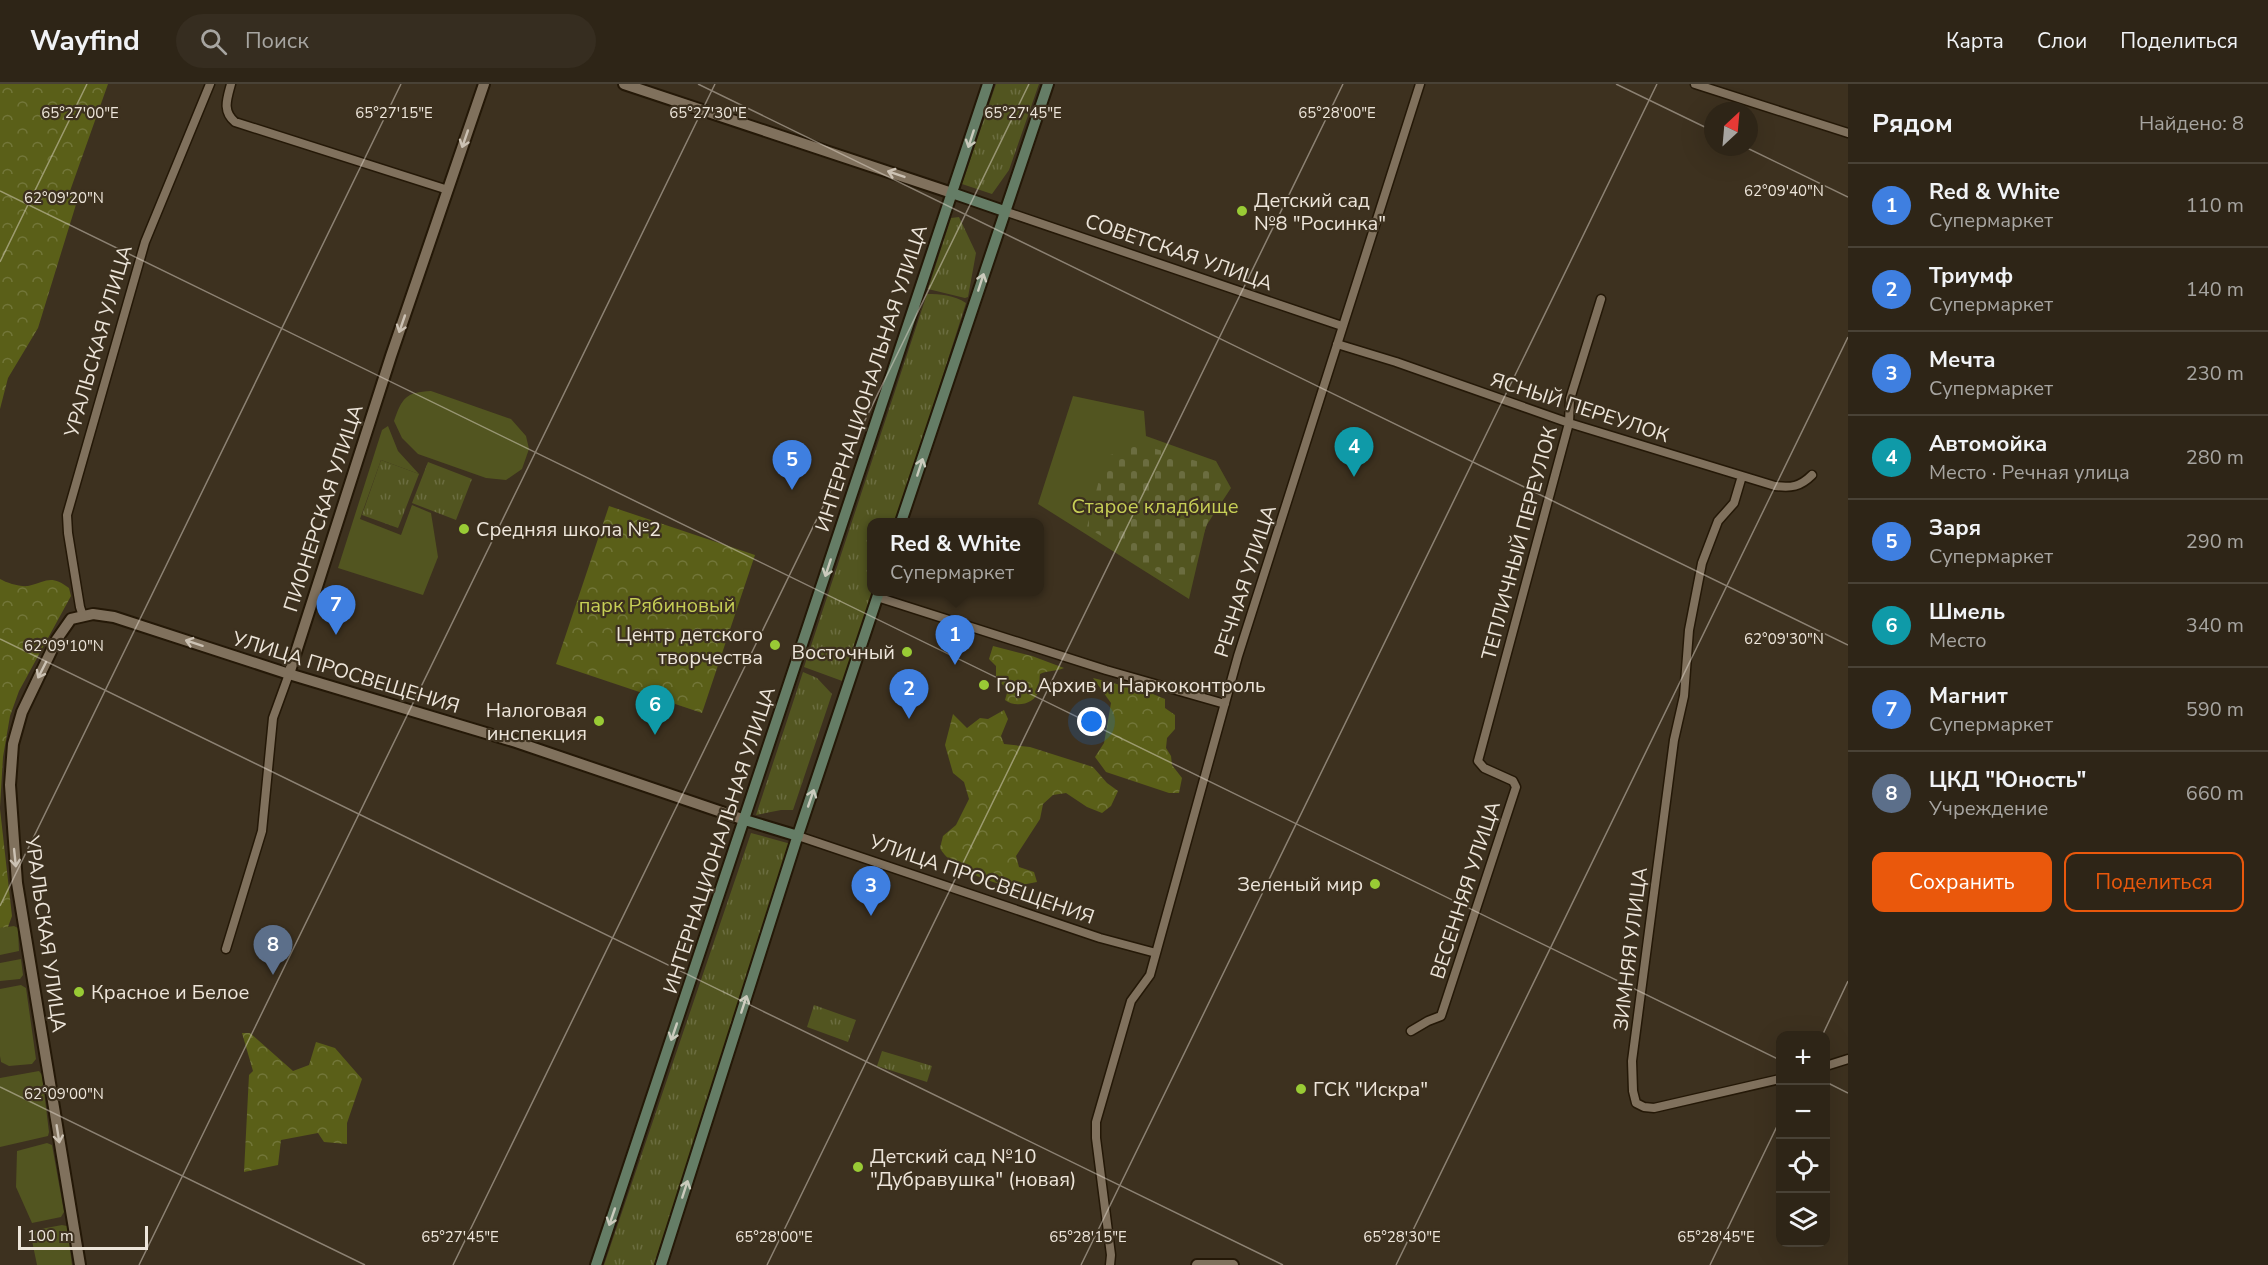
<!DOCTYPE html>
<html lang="ru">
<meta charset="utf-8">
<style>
body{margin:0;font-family:"Nunito Sans",sans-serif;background:#362d20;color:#f1f3f6}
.controls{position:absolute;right:18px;bottom:18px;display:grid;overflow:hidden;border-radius:12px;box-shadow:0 6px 24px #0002}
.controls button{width:54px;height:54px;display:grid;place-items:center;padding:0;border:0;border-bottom:2px solid #494236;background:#2e2517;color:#f1f3f6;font:30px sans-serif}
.compass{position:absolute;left:1704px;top:18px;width:54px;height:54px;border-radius:50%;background:#2e2517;box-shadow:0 6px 24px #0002;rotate:26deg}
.scale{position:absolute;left:18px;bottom:15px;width:130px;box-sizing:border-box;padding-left:6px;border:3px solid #ede5da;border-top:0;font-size:16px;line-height:21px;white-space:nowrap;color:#ede5da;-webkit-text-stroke:4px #3d311f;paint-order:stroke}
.you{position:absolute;left:1092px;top:638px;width:21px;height:21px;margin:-15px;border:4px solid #fff;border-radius:50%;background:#1a73e8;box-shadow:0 0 0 9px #1a73e833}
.badge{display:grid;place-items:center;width:39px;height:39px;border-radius:50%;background:#ea580c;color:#fff;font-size:20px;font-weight:700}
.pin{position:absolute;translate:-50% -50px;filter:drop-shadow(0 2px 3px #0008)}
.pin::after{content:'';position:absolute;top:32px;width:21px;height:18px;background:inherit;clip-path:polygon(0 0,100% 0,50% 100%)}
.popup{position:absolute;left:867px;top:434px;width:177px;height:78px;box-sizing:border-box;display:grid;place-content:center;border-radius:12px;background:#2e2517;filter:drop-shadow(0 2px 4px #0005);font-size:20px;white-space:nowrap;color:#a7a5a1}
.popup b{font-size:22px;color:#f1f3f6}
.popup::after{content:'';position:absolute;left:50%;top:100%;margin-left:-12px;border:12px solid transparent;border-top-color:#2e2517}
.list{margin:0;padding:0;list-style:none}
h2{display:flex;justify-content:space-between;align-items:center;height:78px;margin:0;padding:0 24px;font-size:26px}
h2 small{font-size:20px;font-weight:400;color:#a7a5a1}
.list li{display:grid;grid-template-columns:39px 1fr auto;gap:18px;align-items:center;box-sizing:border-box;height:84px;padding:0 24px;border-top:2px solid #494236}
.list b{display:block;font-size:22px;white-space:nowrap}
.list p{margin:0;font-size:20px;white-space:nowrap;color:#a7a5a1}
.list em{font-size:20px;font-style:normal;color:#a7a5a1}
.actions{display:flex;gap:12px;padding:18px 24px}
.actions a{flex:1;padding:14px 0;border:2px solid #ea580c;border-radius:12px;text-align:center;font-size:21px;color:#ea580c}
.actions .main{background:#ea580c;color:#fff}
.icon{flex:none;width:33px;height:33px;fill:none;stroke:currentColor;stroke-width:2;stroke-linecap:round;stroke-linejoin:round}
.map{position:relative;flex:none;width:1848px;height:1181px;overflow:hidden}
header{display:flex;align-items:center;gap:36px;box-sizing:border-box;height:84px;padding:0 30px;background:#2e2517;border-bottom:2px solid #494236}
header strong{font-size:28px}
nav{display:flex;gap:33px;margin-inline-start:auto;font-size:21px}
.search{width:420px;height:54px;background:#362d20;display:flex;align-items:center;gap:15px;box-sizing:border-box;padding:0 21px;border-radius:33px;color:#a7a5a1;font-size:22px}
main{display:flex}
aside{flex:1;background:#2e2517}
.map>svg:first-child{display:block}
</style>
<header>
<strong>Wayfind</strong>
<div class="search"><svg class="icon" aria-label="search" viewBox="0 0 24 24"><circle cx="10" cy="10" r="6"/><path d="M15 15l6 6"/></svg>Поиск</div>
<nav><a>Карта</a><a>Слои</a><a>Поделиться</a></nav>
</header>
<main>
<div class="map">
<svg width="1848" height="1181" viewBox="0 0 1848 1181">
<defs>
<pattern id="forest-crowns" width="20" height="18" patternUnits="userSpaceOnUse" patternTransform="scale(1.5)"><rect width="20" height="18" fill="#5a5f18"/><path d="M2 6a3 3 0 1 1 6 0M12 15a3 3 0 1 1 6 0" fill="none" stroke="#727639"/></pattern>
<pattern id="cemetery-stones" width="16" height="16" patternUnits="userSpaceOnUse" patternTransform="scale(1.5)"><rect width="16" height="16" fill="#525520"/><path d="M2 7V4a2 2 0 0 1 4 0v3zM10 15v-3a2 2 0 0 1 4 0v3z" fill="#6b6d40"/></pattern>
<pattern id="park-tufts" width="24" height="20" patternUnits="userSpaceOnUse" patternTransform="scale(1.5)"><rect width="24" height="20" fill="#525520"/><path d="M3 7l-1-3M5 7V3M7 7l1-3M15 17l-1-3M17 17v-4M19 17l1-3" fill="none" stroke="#6b6d40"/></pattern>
</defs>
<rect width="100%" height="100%" fill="#3d311f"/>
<path fill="#525520" d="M431,307L511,335L526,352L529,365L522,385L506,396L486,394L418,370L402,354L394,337C402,314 406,308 431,307Z
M1073,312L1144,327L1146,352L1216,377L1231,404L1206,442L1189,515L1038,420Z
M388,342L398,367L419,390L381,376L360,435L401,451L412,421L431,429L438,473L423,511L338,484L382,346Z
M14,842L18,844L19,867L0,871V844Z
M21,875L23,891L20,895L0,897V879Z
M21,901L26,904L36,975L32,980L9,982L1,978L0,972V905Z
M39,987L42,991L49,1048L48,1052L0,1063V994Z
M47,1059L52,1061L64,1128L61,1133L32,1139L16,1103L17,1067Z
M62,1141L67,1142L72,1181H37L30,1147Z"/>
<path fill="url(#forest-crowns)" d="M0,0H108L70,107L78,114L38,244L8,294L0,325Z
M609,422L755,471L702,629L556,580Z
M0,495C7,499 20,503 28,502C47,498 50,490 69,504L71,512L19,607L10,632L3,673L0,723Z
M993,562L1032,572L1064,584C1055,588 1048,586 1040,590C1039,595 1040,602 1039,606C1035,621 1015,624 1005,616L1007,609L1003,601L996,596V582L989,575Z
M1093,594L1148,608L1165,615V624L1175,631V645L1167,654L1166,664L1171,672L1172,681L1182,694L1179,709H1169L1106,688L1095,673L1104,659L1111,619Z
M1004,626L1008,635L1001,652L1004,660L1030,663L1093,683L1107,699L1118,707L1111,722L1102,729L1087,723L1066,709L1053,711L1043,720L1040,735L1016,772L1019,783L1034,788L1037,798C1029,799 1021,802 1013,802C992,801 949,783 940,764L943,752L956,741L969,715L964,698L953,689L945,661L953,630L967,644L980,634L988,635Z
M0,725L12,832L8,843L0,844Z
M242,949H250L293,987L309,981L316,958L335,964L362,995L347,1039V1060L324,1058L318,1049L281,1056L278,1081L244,1088L249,991L253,987Z"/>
<path fill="url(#cemetery-stones)" d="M1139,360L1213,382L1222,398L1184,505L1087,443L1105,373Z"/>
<path fill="url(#park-tufts)" d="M996,0H1039L1009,86L992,110L962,100Z
M959,133L976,169L968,213L965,214L928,205L951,134Z
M927,210C940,210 954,211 966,219L896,438H871V508H874L845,598L804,583Z
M381,376L419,390L398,444L362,431Z
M428,378L472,395L456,436L412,419Z
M803,588L817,594L832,610L793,726H781L756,731Z
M751,749L791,760L654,1181H604Z
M814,921L856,936L848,958L807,943Z
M882,967L932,982L927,998L877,982Z"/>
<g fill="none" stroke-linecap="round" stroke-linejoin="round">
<g stroke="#241807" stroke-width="11">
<path id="minor" d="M231,0C227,15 222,27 235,38L448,106
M1695,0L1848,49
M1004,127L1342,242
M1337,260L1396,278L1569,339L1775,402C1791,404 1800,403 1812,391
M1742,392L1734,419L1718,437L1702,479L1689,546L1684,612L1674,656L1632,977L1633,1007L1636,1019L1644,1023L1654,1024L1780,995
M877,513L1106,586L1225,620
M83,532L80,523L68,449L67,431L145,158L210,0
M798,752L1100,854L1156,869
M226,865L262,747L273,634L289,590
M1411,947L1428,937L1441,932L1516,703L1513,697L1484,684L1478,677L1569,339L1570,315L1601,215
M1826,982L1848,975
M1110,1181L1111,1171L1096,1054V1038L1131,917L1150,891L1238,572L1420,0"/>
</g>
<g stroke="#241807" stroke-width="14">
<path id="tertiary" d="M624,0L952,109
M289,590L391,272L484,0
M80,1181L17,799L10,701L13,660L22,628L57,555L71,535L93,530L114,533L289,590L516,658L745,736
M1197,1181H1233"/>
</g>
<g stroke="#241807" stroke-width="14">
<path id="secondary" d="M952,109L1004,127
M901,438L1048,0
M745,736L798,752
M596,1181L988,0
M661,1181L796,757L879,508"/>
</g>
<use href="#minor" stroke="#80715d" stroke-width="8"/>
<use href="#tertiary" stroke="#80715d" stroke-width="10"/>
<use href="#secondary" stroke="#657d66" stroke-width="10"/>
</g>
<defs><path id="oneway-shaft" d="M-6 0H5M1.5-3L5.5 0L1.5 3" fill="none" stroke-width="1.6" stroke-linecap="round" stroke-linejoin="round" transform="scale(1.5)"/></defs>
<g stroke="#ccc2b4">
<use href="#oneway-shaft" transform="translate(465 55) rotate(109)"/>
<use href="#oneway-shaft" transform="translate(896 90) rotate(-161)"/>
<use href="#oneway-shaft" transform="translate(402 240) rotate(109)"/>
<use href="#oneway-shaft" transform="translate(194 559) rotate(-162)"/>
<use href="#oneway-shaft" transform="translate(42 586) rotate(117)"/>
<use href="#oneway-shaft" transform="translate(15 774) rotate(84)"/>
<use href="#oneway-shaft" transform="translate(58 1050) rotate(81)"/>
</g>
<g stroke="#cbcbbd">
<use href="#oneway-shaft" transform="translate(971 55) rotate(108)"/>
<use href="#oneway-shaft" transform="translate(981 198) rotate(-72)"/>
<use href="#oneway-shaft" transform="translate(920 383) rotate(-72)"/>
<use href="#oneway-shaft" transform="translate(828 484) rotate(108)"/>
<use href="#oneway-shaft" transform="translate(811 714) rotate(-71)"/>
<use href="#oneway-shaft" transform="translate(744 920) rotate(-72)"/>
<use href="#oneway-shaft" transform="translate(674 948) rotate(109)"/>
<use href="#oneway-shaft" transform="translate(685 1105) rotate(-72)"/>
<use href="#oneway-shaft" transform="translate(612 1133) rotate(109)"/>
</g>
<path fill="none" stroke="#ede5da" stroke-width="1.5" stroke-opacity="0.45" d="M698,0L1848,561M1616,0L1713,47M1745,63L1848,113M0,107L1780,976M0,178L87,0M0,555L1283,1181M0,822L401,0M1822,952L1848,897M1826,998L1848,1009M0,1003L365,1181M139,1181L715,0M453,1181L1029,0M767,1181L1343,0M1081,1181L1657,0M1396,1181L1848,253M1710,1181L1780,1036"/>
<g fill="#99cb35" stroke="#3d311f" stroke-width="2">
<circle cx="1242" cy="127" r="6"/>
<circle cx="464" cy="445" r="6"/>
<circle cx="775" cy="561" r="6"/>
<circle cx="907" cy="568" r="6"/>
<circle cx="984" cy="601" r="6"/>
<circle cx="599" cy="637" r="6"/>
<circle cx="1375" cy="800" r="6"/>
<circle cx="79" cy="908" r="6"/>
<circle cx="1301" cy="1005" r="6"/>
<circle cx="858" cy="1083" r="6"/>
</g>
<g text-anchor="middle" stroke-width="4.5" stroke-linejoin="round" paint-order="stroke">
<g font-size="20" fill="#ede5da" stroke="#3d311f" text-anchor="start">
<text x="1254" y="123">Детский сад<tspan x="1254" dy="23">№8 "Росинка"</tspan></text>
<text x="476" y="452">Средняя школа №2</text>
<text x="763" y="557" text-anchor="end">Центр детского<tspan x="763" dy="23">творчества</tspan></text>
<text x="895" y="575" text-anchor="end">Восточный</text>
<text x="996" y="608">Гор. Архив и Наркоконтроль</text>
<text x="587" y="633" text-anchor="end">Налоговая<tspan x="587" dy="23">инспекция</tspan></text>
<text x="1363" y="807" text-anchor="end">Зеленый мир</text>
<text x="91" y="915">Красное и Белое</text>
<text x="1313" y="1012">ГСК "Искра"</text>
<text x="870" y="1079">Детский сад №10<tspan x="870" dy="23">"Дубравушка" (новая)</tspan></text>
</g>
<g font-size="20" fill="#ede5da" stroke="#3d311f">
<text transform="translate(1179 168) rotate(19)" y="7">СОВЕТСКАЯ УЛИЦА</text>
<text transform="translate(98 257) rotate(-74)" y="7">УРАЛЬСКАЯ УЛИЦА</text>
<text transform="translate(871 294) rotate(-72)" y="7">ИНТЕРНАЦИОНАЛЬНАЯ УЛИЦА</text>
<text transform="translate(1580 323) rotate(18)" y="7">ЯСНЫЙ ПЕРЕУЛОК</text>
<text transform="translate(323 424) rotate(-72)" y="7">ПИОНЕРСКАЯ УЛИЦА</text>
<text transform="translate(1519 459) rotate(-75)" y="7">ТЕПЛИЧНЫЙ ПЕРЕУЛОК</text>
<text transform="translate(1245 497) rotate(-72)" y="7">РЕЧНАЯ УЛИЦА</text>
<text transform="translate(346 588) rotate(17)" y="7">УЛИЦА ПРОСВЕЩЕНИЯ</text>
<text transform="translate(719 756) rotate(-72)" y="7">ИНТЕРНАЦИОНАЛЬНАЯ УЛИЦА</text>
<text transform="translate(982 795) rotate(19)" y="7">УЛИЦА ПРОСВЕЩЕНИЯ</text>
<text transform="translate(1465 806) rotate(-72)" y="7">ВЕСЕННЯЯ УЛИЦА</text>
<text transform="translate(46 850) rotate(82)" y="7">УРАЛЬСКАЯ УЛИЦА</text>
<text transform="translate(1630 865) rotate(-83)" y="7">ЗИМНЯЯ УЛИЦА</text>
</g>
<g font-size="20" fill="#c7cf56" stroke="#3d311f">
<text x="1155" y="429">Старое кладбище</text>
<text x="657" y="528">парк Рябиновый</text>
</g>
</g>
<g font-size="15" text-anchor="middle" fill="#ede5da" stroke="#3d311f" stroke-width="4.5" stroke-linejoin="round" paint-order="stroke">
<text x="80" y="34">65°27'00"E</text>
<text x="394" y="34">65°27'15"E</text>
<text x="708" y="34">65°27'30"E</text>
<text x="1023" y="34">65°27'45"E</text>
<text x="1337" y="34">65°28'00"E</text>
<text x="1784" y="112">62°09'40"N</text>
<text x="64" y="119">62°09'20"N</text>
<text x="1784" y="560">62°09'30"N</text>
<text x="64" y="567">62°09'10"N</text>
<text x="64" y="1015">62°09'00"N</text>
<text x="460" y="1158">65°27'45"E</text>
<text x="774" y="1158">65°28'00"E</text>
<text x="1088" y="1158">65°28'15"E</text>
<text x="1402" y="1158">65°28'30"E</text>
<text x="1716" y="1158">65°28'45"E</text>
</g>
</svg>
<div class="controls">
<button>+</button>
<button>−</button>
<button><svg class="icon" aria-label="locate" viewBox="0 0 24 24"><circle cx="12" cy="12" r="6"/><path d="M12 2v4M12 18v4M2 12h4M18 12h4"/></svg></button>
<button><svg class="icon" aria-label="layers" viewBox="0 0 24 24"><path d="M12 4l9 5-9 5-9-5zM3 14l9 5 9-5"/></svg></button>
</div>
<svg class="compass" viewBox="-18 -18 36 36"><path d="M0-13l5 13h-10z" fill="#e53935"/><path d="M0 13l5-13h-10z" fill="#a7a5a1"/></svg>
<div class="scale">100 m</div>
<div class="you"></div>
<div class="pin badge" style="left:955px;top:581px;background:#3f7fe0">1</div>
<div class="popup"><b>Red &amp; White</b>Супермаркет</div>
<div class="pin badge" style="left:909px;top:635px;background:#3f7fe0">2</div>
<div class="pin badge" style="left:871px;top:832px;background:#3f7fe0">3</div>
<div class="pin badge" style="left:1354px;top:393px;background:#0f9aa8">4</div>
<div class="pin badge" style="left:792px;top:406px;background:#3f7fe0">5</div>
<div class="pin badge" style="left:655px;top:651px;background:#0f9aa8">6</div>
<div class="pin badge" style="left:336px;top:551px;background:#3f7fe0">7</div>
<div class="pin badge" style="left:273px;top:891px;background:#5c6f8a">8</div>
</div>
<aside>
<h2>Рядом<small>Найдено: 8</small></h2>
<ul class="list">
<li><span class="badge" style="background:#3f7fe0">1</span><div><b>Red &amp; White</b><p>Супермаркет</p></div><em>110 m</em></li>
<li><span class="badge" style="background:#3f7fe0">2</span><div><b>Триумф</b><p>Супермаркет</p></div><em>140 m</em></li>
<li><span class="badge" style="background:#3f7fe0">3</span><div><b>Мечта</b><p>Супермаркет</p></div><em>230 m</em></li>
<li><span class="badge" style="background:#0f9aa8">4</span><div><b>Автомойка</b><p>Место · Речная улица</p></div><em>280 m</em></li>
<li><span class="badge" style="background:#3f7fe0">5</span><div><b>Заря</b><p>Супермаркет</p></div><em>290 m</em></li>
<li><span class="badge" style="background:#0f9aa8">6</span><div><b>Шмель</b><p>Место</p></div><em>340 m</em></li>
<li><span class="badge" style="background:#3f7fe0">7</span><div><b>Магнит</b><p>Супермаркет</p></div><em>590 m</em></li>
<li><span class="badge" style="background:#5c6f8a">8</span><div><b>ЦКД &quot;Юность&quot;</b><p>Учреждение</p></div><em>660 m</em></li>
</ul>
<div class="actions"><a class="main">Сохранить</a><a>Поделиться</a></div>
</aside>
</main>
